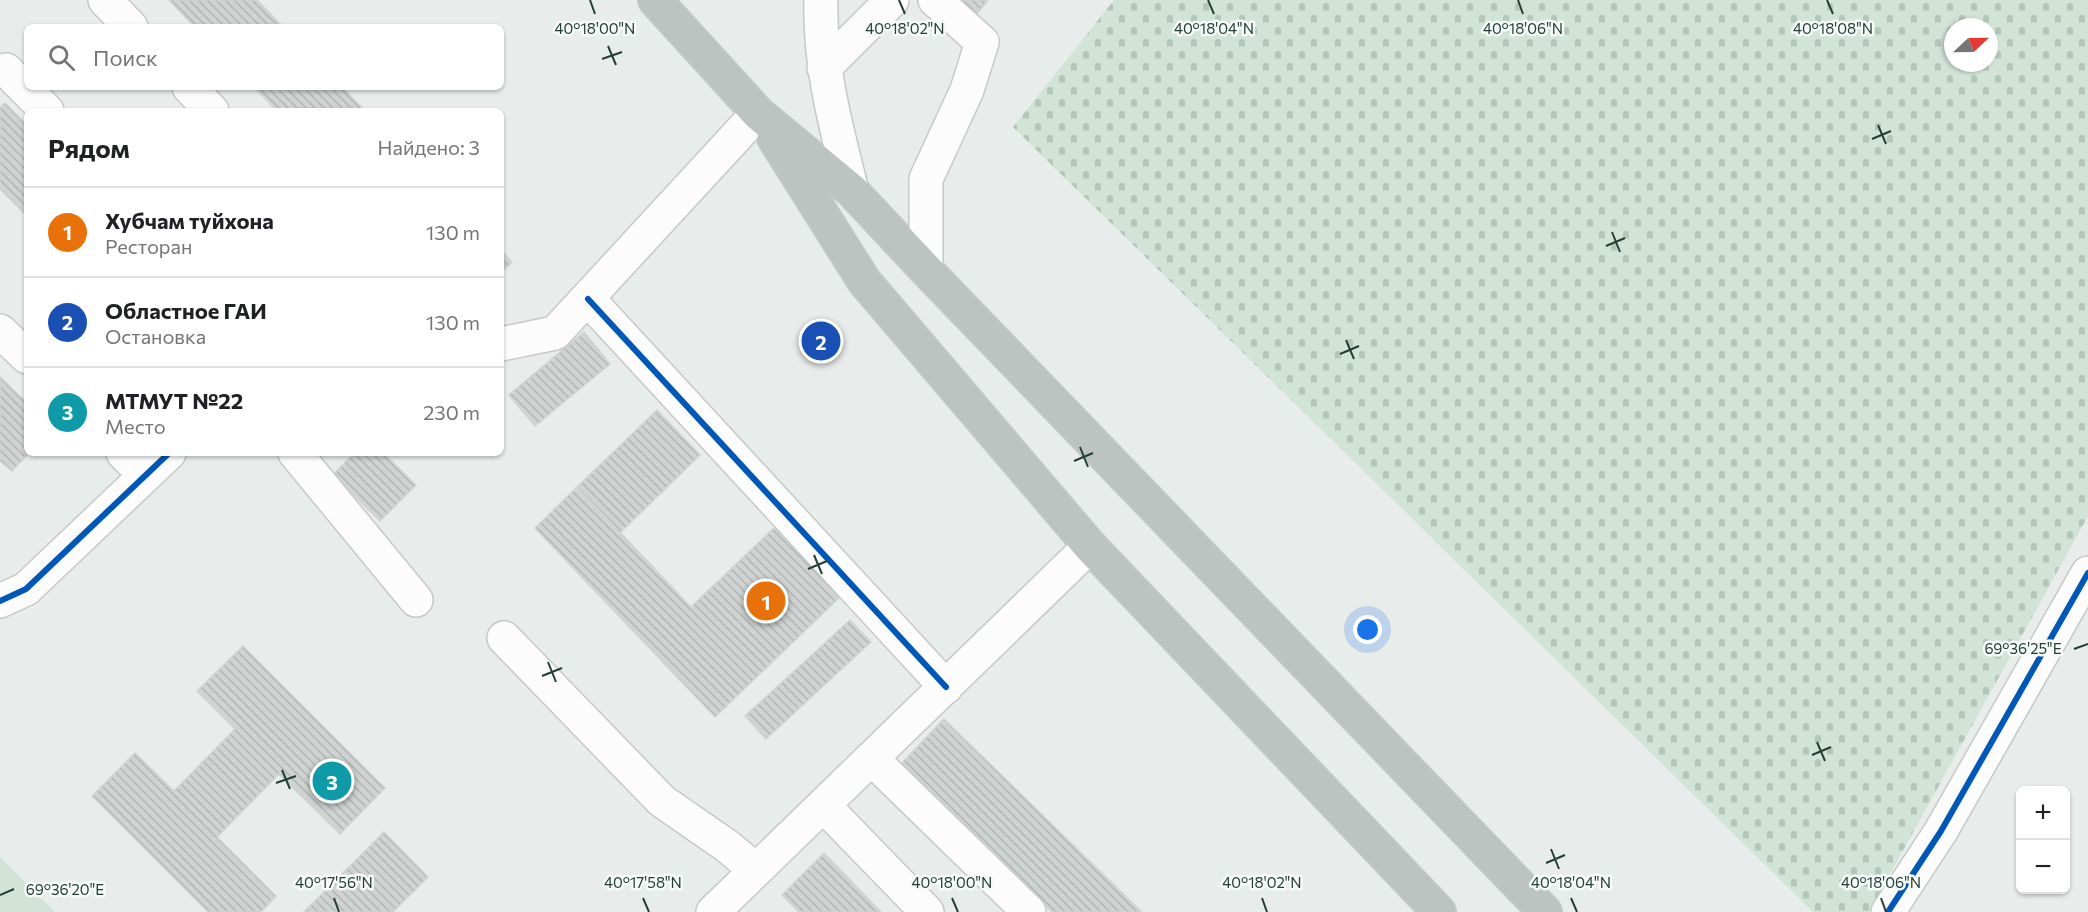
<!DOCTYPE html>
<html lang="ru">
<meta charset="utf-8">
<style>
body{margin:0;font-family:Commissioner,sans-serif;background:#f6f6f6;color:#202124}
.controls{position:absolute;right:18px;bottom:18px;display:grid;overflow:hidden;border-radius:9px;box-shadow:0 2px 4px #0004}
.controls button{width:54px;height:54px;display:grid;place-items:center;padding:0;border:0;border-bottom:2px solid #e0e0e0;background:#fff;color:#202124;font:30px sans-serif}
.compass{position:absolute;left:1944px;top:18px;width:54px;height:54px;border-radius:50%;background:#fff;box-shadow:0 2px 4px #0004;rotate:68deg}
.you{position:absolute;left:1368px;top:630px;width:21px;height:21px;margin:-15px;border:4px solid #fff;border-radius:50%;background:#1a73e8;box-shadow:0 0 0 9px #1a73e833}
.badge{display:grid;place-items:center;width:39px;height:39px;border-radius:50%;background:#697c76;color:#fff;font-size:20px;font-weight:700}
.pin{position:absolute;translate:-50% -50%;border:3px solid #fff;box-shadow:0 2px 6px #0006}
.list{margin:0;padding:0;list-style:none}
h2{display:flex;justify-content:space-between;align-items:center;height:78px;margin:0;padding:0 24px;font-size:26px}
h2 small{font-size:20px;font-weight:400;color:#757577}
.list li{display:grid;grid-template-columns:39px 1fr auto;gap:18px;align-items:center;box-sizing:border-box;height:90px;padding:0 24px;border-top:2px solid #e0e0e0}
.list b{display:block;font-size:22px;white-space:nowrap}
.list p{margin:0;font-size:20px;white-space:nowrap;color:#757577}
.list em{font-size:20px;font-style:normal;color:#757577}
.icon{flex:none;width:33px;height:33px;fill:none;stroke:currentColor;stroke-width:2;stroke-linecap:round;stroke-linejoin:round}
.map{position:relative;flex:none;width:2088px;height:912px;overflow:hidden}
.search{position:absolute;background:#fff;box-shadow:0 2px 4px #0004;left:24px;top:24px;width:480px;height:66px;display:flex;align-items:center;gap:15px;box-sizing:border-box;padding:0 21px;border-radius:9px;color:#757577;font-size:22px}
.panel{position:absolute;background:#fff;box-shadow:0 2px 4px #0004;left:24px;top:108px;width:480px;height:348px;border-radius:9px}
.map>svg:first-child{display:block}
</style>
<div class="map">
<svg width="2088" height="912" viewBox="0 0 2088 912">
<defs>
<pattern id="cemetery-stones" width="16" height="16" patternUnits="userSpaceOnUse" patternTransform="scale(1.5)"><rect width="16" height="16" fill="#d2e4d7"/><path d="M2 7V4a2 2 0 0 1 4 0v3zM10 15v-3a2 2 0 0 1 4 0v3z" fill="#b4c5b9"/></pattern>
<pattern id="building-back-hatch" width="6" height="6" patternUnits="userSpaceOnUse" patternTransform="scale(1.5)"><rect width="6" height="6" fill="#cfd3d1"/><path d="M-1 5l2 2M0 0l6 6M5-1l2 2" fill="none" stroke="#b2b6b4"/></pattern>
</defs>
<rect width="100%" height="100%" fill="#e8ecea"/>
<path fill="url(#cemetery-stones)" fill-rule="evenodd" d="M1114,0H2088V516L1869,912H1813L1013,127ZM1953,27H1989V63H1953Z"/>
<path fill="#d2e4d7" d="M0,857L55,912H0Z"/>
<path fill="url(#building-back-hatch)" stroke="#d0d5d3" stroke-width="1.5" d="M169,0H257L283,27H195Z
M918,0H988L959,36L917,2Z
M254,87H342L365,111H277Z
M5,103L27,125V216L0,189V107Z
M501,250L512,262L501,273Z
M584,332L610,364L535,426L509,395Z
M0,377L27,403V453H29L12,471L0,461Z
M657,410L700,455L620,533L577,487Z
M354,453H383L416,485L380,521L333,475Z
M577,487L691,607L776,526L842,595L715,717L535,528Z
M850,620L871,642L766,739L745,716Z
M243,646L385,788L340,834L279,774L217,837L276,896L261,912H208L92,796L135,753L174,791L235,729L197,691Z
M944,719L1142,912H1052L901,764Z
M384,832L428,877L393,912H304Z
M824,853L881,912H799L782,895Z"/>
<g fill="none" stroke-linecap="round" stroke-linejoin="round">
<g stroke="#c5c9c7" stroke-width="36">
<path id="minor" d="M105,0L131,27
M821,0C819,66 836,127 852,191
M824,68L892,0
M6,70L47,111
M189,87L212,111
M926,270V179L967,90L982,42L935,0
M588,299L946,687
M0,331L27,357
M501,344L555,333L758,113
M123,453L145,475
M295,453L416,600
M0,601L26,589L169,453
M504,638L662,801L727,846L756,870
M872,759L1029,912
M823,805L927,912
M713,912L1090,546
M1888,912L1941,831L2088,573"/>
</g>
<g stroke="#c3cac8" stroke-width="36">
<path id="highway" d="M655,0L758,113L852,191L926,270L1545,912
M774,138L864,281L1090,546L1439,912"/>
</g>
<use href="#minor" stroke="#fcfcfc" stroke-width="33"/>
<use href="#highway" stroke="#bcc3c1" stroke-width="33"/>
<g stroke="#f6faf8" stroke-width="10">
<path id="cycleway" d="M588,299L946,687
M0,601L26,589L169,453
M1888,912L1941,831L2088,573"/>
</g>
<use href="#cycleway" stroke="#0057b8" stroke-width="6"/>
</g>
<path fill="none" stroke="#253f38" stroke-width="2" d="M590,0L595,14M899,0L905,14M1208,0L1214,14M1518,0L1523,14M1827,0L1833,14M608,46L616,65M602,59L622,52M1878,125L1886,144M1872,139L1891,131M1612,232L1620,252M1606,246L1625,238M1346,340L1354,359M1340,354L1359,346M1080,447L1088,467M1074,461L1093,453M814,555L822,574M808,569L827,561M2074,649L2088,644M548,662L556,682M542,676L562,668M1817,742L1825,761M1812,755L1831,747M282,770L290,789M276,783L296,776M1551,849L1559,869M1546,863L1565,855M0,895L14,889M334,898L339,912M643,898L649,912M952,898L958,912M1262,898L1267,912M1571,898L1577,912M1881,898L1886,912"/>
<g font-size="15" text-anchor="middle" fill="#253f38" stroke="#f6faf8" stroke-width="5" stroke-linejoin="round" paint-order="stroke">
<text x="595" y="34">40°18'00"N</text>
<text x="905" y="34">40°18'02"N</text>
<text x="1214" y="34">40°18'04"N</text>
<text x="1523" y="34">40°18'06"N</text>
<text x="1833" y="34">40°18'08"N</text>
<text x="2023" y="654">69°36'25"E</text>
<text x="334" y="888">40°17'56"N</text>
<text x="643" y="888">40°17'58"N</text>
<text x="952" y="888">40°18'00"N</text>
<text x="1262" y="888">40°18'02"N</text>
<text x="1571" y="888">40°18'04"N</text>
<text x="1881" y="888">40°18'06"N</text>
<text x="65" y="895">69°36'20"E</text>
</g>
</svg>
<div class="controls">
<button>+</button>
<button>−</button>
</div>
<svg class="compass" viewBox="-18 -18 36 36"><path d="M0-13l5 13h-10z" fill="#e53935"/><path d="M0 13l5-13h-10z" fill="#757577"/></svg>
<div class="you"></div>
<div class="pin badge" style="left:766px;top:601px;background:#e8710a">1</div>
<div class="pin badge" style="left:821px;top:341px;background:#1a4fb4">2</div>
<div class="pin badge" style="left:332px;top:781px;background:#0f9aa8">3</div>
<div class="search"><svg class="icon" aria-label="search" viewBox="0 0 24 24"><circle cx="10" cy="10" r="6"/><path d="M15 15l6 6"/></svg>Поиск</div>
<section class="panel">
<h2>Рядом<small>Найдено: 3</small></h2>
<ul class="list">
<li><span class="badge" style="background:#e8710a">1</span><div><b>Хубчам туйхона</b><p>Ресторан</p></div><em>130 m</em></li>
<li><span class="badge" style="background:#1a4fb4">2</span><div><b>Областное ГАИ</b><p>Остановка</p></div><em>130 m</em></li>
<li><span class="badge" style="background:#0f9aa8">3</span><div><b>МТМУТ №22</b><p>Место</p></div><em>230 m</em></li>
</ul>
</section>
</div>
